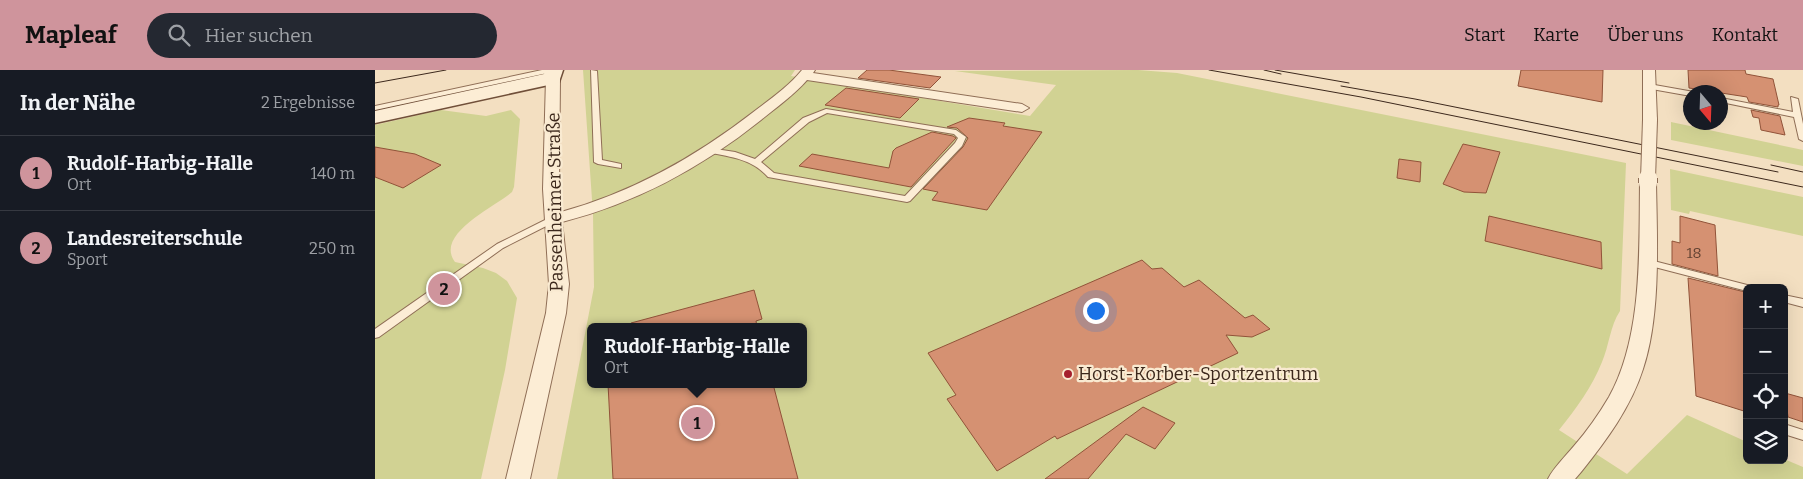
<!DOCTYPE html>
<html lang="de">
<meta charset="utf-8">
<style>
body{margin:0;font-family:Bitter,serif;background:#242831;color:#f1f3f6}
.controls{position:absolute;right:15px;bottom:15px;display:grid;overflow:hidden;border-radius:8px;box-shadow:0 5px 20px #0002}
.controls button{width:45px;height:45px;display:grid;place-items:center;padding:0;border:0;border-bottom:1px solid #363941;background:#171b24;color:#f1f3f6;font:25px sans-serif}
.compass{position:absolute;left:1308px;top:15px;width:45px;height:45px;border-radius:50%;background:#171b24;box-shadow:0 5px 20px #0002;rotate:161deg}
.you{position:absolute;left:720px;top:240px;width:18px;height:18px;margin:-12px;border:4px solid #fff;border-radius:50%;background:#1a73e8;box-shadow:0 0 0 8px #1a73e833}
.badge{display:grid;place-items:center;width:32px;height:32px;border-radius:50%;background:#cf949c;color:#111;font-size:16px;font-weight:700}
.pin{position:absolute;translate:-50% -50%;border:2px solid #fff;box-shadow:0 1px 5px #0006}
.popup{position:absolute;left:212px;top:253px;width:220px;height:65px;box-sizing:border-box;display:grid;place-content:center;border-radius:8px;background:#171b24;filter:drop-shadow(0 1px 4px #0005);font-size:16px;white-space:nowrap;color:#9ea1a6}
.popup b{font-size:19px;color:#f1f3f6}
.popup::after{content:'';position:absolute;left:50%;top:100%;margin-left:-10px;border:10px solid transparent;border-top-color:#171b24}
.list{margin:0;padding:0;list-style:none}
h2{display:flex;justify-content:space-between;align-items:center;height:65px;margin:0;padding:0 20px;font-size:21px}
h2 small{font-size:16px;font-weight:400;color:#9ea1a6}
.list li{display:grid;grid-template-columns:32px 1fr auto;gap:15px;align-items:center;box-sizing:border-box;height:75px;padding:0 20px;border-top:1px solid #363941}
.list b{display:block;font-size:19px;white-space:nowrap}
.list p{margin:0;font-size:16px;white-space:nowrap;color:#9ea1a6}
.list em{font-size:16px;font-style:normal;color:#9ea1a6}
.icon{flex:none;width:28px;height:28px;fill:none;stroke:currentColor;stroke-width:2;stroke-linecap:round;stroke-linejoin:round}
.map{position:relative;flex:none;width:1428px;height:409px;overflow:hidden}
header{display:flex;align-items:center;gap:30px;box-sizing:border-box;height:70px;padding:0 25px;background:#cf949c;color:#111}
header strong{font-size:24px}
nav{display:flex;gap:28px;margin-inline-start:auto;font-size:18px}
.search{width:350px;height:45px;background:#242831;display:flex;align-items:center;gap:12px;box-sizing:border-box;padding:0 18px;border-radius:28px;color:#9ea1a6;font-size:19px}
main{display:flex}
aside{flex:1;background:#171b24}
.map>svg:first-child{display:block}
</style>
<header>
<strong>Mapleaf</strong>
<div class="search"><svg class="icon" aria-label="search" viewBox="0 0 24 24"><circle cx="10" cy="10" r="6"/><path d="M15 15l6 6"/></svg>Hier suchen</div>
<nav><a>Start</a><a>Karte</a><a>Über uns</a><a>Kontakt</a></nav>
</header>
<main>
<aside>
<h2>In der Nähe<small>2 Ergebnisse</small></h2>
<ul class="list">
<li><span class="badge">1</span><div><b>Rudolf-Harbig-Halle</b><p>Ort</p></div><em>140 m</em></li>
<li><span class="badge">2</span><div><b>Landesreiterschule</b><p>Sport</p></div><em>250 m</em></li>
</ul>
</aside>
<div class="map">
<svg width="1428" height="409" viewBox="0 0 1428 409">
<rect width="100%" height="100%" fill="#f3dfc1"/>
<path fill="#d1d293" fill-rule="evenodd" d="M208,0H420L416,6L655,46L681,15L580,1L763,0L802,3L1251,93L1245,241C1235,256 1234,276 1227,292C1217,317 1201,339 1184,360L1252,404L1312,345L1372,372V390H1409V389L1428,397V409H182L219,217L218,144ZM216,257H428V314H216Z
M66,40L111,46L136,40L145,49L139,117L137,122C120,137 59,164 80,192L108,198L121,203L132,211L142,228L130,300L106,409H0V55Z
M1296,52L1428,80V96L1296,70Z
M1295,99L1428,127V166L1315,141L1314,144L1296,140Z"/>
<path fill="#d59172" stroke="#915339" d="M492,0H514L566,7L555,18L483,8Z
M1146,0H1228L1227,32L1143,16Z
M1313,0H1370L1371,4L1398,9L1404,35H1403V37L1374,32L1372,27L1314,18Z
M471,18L544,29L525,48L450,35Z
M1376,40L1405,46L1410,65L1386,60L1384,48L1378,47Z
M594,48L630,53L628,56L667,62L612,140L557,130L563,122L548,119L588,77L593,68L582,58L572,57Z
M557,62L578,66L581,68L536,117L424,96L437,84L514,98L518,81L521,78Z
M1088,74L1125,82L1111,123L1089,122L1068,114Z
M0,77L40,84L66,95L28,118L0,107Z
M1024,89L1046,92L1045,112L1022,108Z
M1114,146L1226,172L1227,199L1110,171Z
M1305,146L1340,155L1343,206L1297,194V171L1305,173Z
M767,190L777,199L787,198L809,217L824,210L870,248L878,245L895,259L877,267L851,265L863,283L682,369L680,366L622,401L572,329L581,325L553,283Z
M1313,208L1370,222L1372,234V342L1321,326Z
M379,220L387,249L381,251L382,257H257L256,253Z
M233,314H398L423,409H238Z
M1410,323L1428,328V352L1413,347Z
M768,337L800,353L780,379L751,364L713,409H670Z"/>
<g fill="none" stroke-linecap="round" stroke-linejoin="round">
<g stroke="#8f6e56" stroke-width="2">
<path id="lane" d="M167,0H180L177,2L0,40V36Z
M216,0L222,1L227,90L246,94V98L223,94L219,92Z
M1271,14H1274L1319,22H1316V26L1271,18Z
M1416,27L1423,29L1428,54V71L1424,69L1419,47L1346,32V28L1418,42Z
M451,39L581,60L591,67L587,76L535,131L532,132L393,107C376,88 355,87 331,82L330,80L334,78L360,82L380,89L428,48ZM452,43L579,64L583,68L580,73L530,126L399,103L386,92L434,52Z
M178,146L181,147L183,149L181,151L128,178L4,267L0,268V259L122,174Z
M1271,189L1376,216L1377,218H1372V221L1268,194L1266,192Z
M1409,225L1428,229V237L1409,232Z
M1409,354L1428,360V370L1409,364Z"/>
</g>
<g stroke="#8f6e56" stroke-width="2">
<path id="street" d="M427,0H440L438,3L647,34L654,38L647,42L432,10C419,25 402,37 386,50C326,98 261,133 187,152L194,214L191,243L155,409H131L171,243L174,214L168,119L171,8L173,5H183L185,8L184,119L186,142C259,122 322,86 381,40C397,28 414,16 427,0Z
M1268,0H1280L1282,50L1280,53H1270L1268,50Z
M1273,108L1279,110L1281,113C1282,170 1286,245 1268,299C1256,337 1231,371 1206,402L1200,409H1173C1179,397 1190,387 1199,376C1212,361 1224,344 1234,327C1268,266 1264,180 1265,113L1267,110Z"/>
</g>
<g stroke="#704f39" stroke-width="3">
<path id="secondary" d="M170,0H188L184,12L178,14L0,53V41L169,4Z"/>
</g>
<use href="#lane" fill="#fcedd5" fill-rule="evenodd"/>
<use href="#street" fill="#fcedd5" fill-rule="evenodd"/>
<use href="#secondary" fill="#fcedd5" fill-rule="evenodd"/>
<path stroke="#3c281c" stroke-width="1" d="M834,0L986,27L1428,117
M889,0L906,4
M900,0L974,13
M0,13L71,0
M966,16L1040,29L1403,102
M1396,95L1428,102"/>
<g stroke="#8f6e56" stroke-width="16" stroke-linecap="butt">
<path id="street-bridge-far1" d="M1273,109L1275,50"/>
</g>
<g stroke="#8f6e56" stroke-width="20" stroke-linecap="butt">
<path id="street-bridge" d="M1273,113V108"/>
</g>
<use href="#street-bridge-far1" stroke="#fcedd5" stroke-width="14"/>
<use href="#street-bridge" stroke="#fcedd5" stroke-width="18"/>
</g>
<circle fill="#a51f2d" stroke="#f9ead1" stroke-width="2" cx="693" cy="304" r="5"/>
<g text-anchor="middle" stroke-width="4.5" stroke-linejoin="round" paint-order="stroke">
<g font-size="15" fill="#624232">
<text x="1319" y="188">18</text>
</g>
<g font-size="18" fill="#3c281c" stroke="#f9ead1">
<text transform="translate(180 132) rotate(-91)" y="6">Passenheimer Straße</text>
</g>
<g font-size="18" fill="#3c281c" stroke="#f9ead1" text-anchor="start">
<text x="703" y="310">Horst-Korber-Sportzentrum</text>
</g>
</g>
</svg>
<div class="controls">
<button>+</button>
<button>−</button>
<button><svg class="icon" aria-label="locate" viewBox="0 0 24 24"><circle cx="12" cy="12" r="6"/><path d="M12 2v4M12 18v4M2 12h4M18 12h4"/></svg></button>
<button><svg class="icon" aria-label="layers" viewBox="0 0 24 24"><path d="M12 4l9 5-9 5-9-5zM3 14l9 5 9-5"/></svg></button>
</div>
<svg class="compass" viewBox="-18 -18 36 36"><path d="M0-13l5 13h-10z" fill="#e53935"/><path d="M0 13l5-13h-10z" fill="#9ea1a6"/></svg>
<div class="you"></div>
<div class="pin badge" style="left:322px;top:353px">1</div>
<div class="popup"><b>Rudolf-Harbig-Halle</b>Ort</div>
<div class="pin badge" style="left:69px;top:219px">2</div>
</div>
</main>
